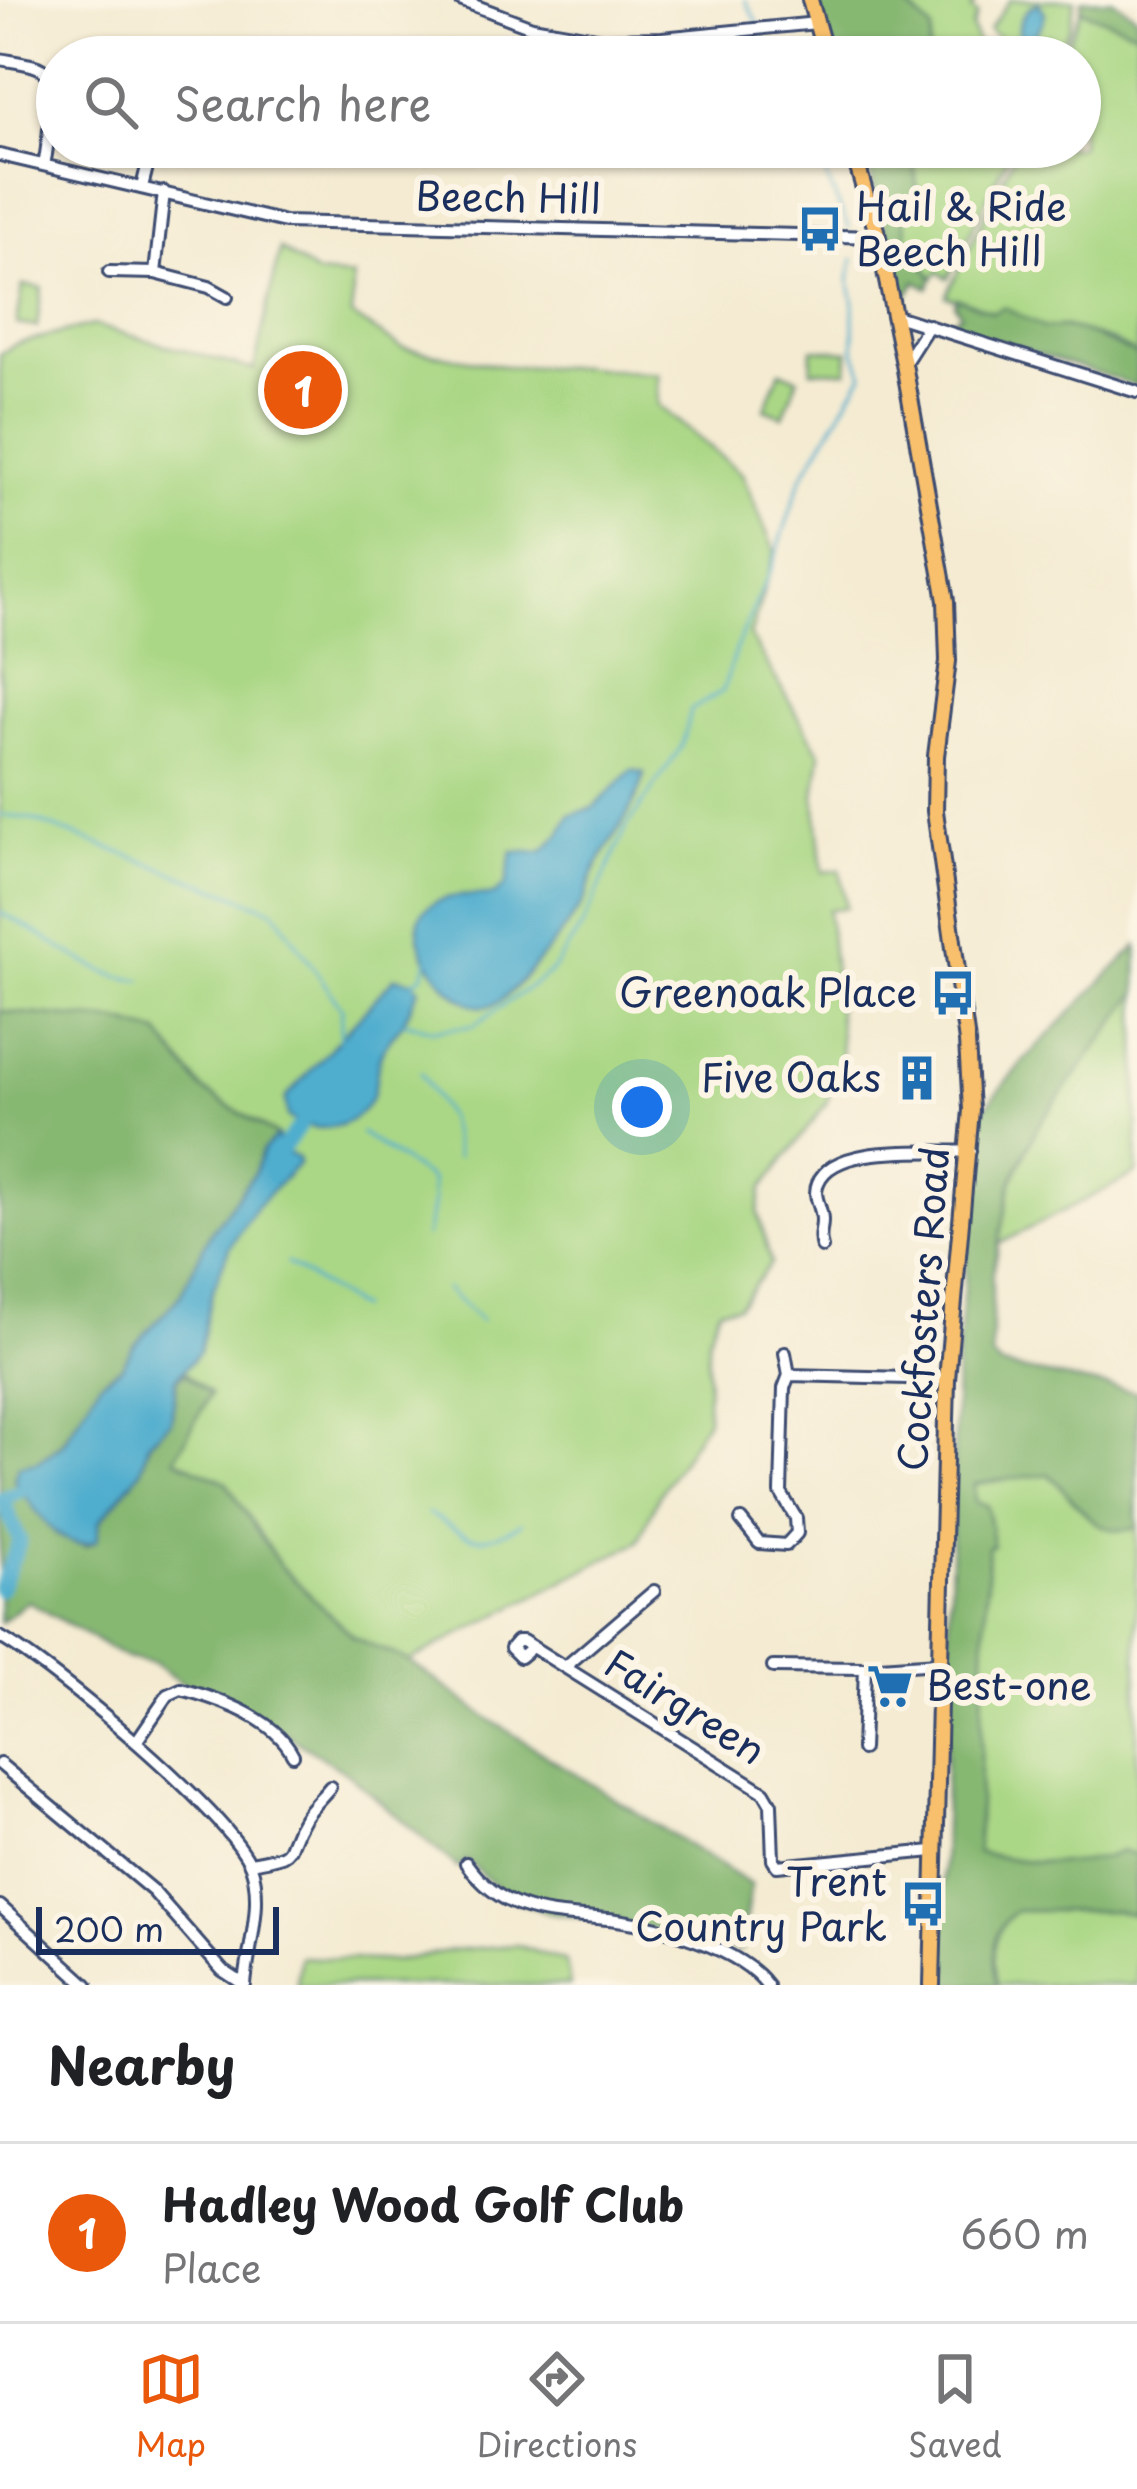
<!DOCTYPE html>
<style>
body{margin:0;font-family:"Playpen Sans",sans-serif;background:#f6f6f6;color:#202124}
.scale{position:absolute;left:36px;bottom:30px;width:243px;box-sizing:border-box;padding-left:12px;border:6px solid #1b2f5e;border-top:0;font-size:33px;line-height:42px;white-space:nowrap;color:#1b2f5e;-webkit-text-stroke:9px #fcf5e5;paint-order:stroke}
.you{position:absolute;left:642px;top:1107px;width:42px;height:42px;margin:-30px;border:9px solid #fff;border-radius:50%;background:#1a73e8;box-shadow:0 0 0 18px #1a73e833}
.badge{display:grid;place-items:center;width:78px;height:78px;border-radius:50%;background:#ea580c;color:#fff;font-size:39px;font-weight:700}
.pin{position:absolute;translate:-50% -50%;border:6px solid #fff;box-shadow:0 3px 12px #0006}
.list{margin:0;padding:0;list-style:none}
h2{display:flex;justify-content:space-between;align-items:center;height:156px;margin:0;padding:0 48px;font-size:51px}
h2 small{font-size:39px;font-weight:400;color:#757577}
.list li{display:grid;grid-template-columns:78px 1fr auto;gap:36px;align-items:center;box-sizing:border-box;height:180px;padding:0 48px;border-top:3px solid #e0e0e0}
.list b{display:block;font-size:45px;white-space:nowrap}
.list p{margin:0;font-size:39px;white-space:nowrap;color:#757577}
.list em{font-size:39px;font-style:normal;color:#757577}
.icon{flex:none;width:66px;height:66px;fill:none;stroke:currentColor;stroke-width:2;stroke-linecap:round;stroke-linejoin:round}
.map{position:relative;flex:none;width:1137px;height:1985px;overflow:hidden}
.search{position:absolute;background:#fff;box-shadow:0 3px 9px #0004;left:36px;right:36px;top:36px;height:132px;display:flex;align-items:center;gap:30px;box-sizing:border-box;padding:0 42px;border-radius:66px;color:#757577;font-size:45px}
.sheet{height:336px;background:#fff}
nav{display:flex;justify-content:space-around;align-items:center;box-sizing:border-box;height:168px;border-top:3px solid #e0e0e0;background:#fff;font-size:33px;color:#757577}
nav a{display:grid;justify-items:center;gap:6px}
nav .on{color:#ea580c}
.map>svg:first-child{display:block}
</style>
<div class="map">
<svg width="1137" height="1985" viewBox="0 0 1137 1985">
<rect width="100%" height="100%" fill="#fcf5e5"/>
<filter id="ink" filterUnits="userSpaceOnUse"><feTurbulence type="fractalNoise" baseFrequency=".00833" numOctaves="2"/><feDisplacementMap in="SourceGraphic" scale="24" xChannelSelector="R" yChannelSelector="G"/><feConvolveMatrix kernelMatrix="1 2 1 2 8 2 1 2 1" color-interpolation-filters="sRGB"/></filter>
<filter id="wash" filterUnits="userSpaceOnUse"><feTurbulence type="fractalNoise" baseFrequency=".004" numOctaves="4" result="noise"/><feDisplacementMap in="SourceGraphic" scale="48" xChannelSelector="R" yChannelSelector="G"/><feGaussianBlur stdDeviation="2.7" result="paint"/><feColorMatrix in="noise" values="0 0 0 0 0 0 0 0 0 0 0 0 0 0 0 0 0 1.4 0 .05"/><feComposite in="paint" operator="in"/></filter>
<g filter="url(#wash)">
<rect width="100%" height="100%" fill="#f4ebd2"/>
<path fill="#aad785" stroke="#628372" stroke-width="3" d="M902,0H976L971,10L977,14L972,27L982,57H928L932,30Z
M1010,0H1075L1070,27L1056,57H1023L989,30Z
M1081,10L1137,32V355L1113,341L1065,327L1044,328L946,296L1018,147H1080V57H1062Z
M911,147H1012L948,278L938,272L933,278L915,255L905,250L907,230L903,215L919,201Z
M280,249L317,274L353,277L352,316L402,348L509,367H585L658,374V405L742,474L775,552L750,636L821,754L815,795L823,872L840,870L846,907L828,910L842,1058L826,1104L762,1189L758,1212L771,1263L738,1306L719,1308L708,1338L707,1419L658,1497L638,1542L409,1661L355,1638L281,1567L226,1482L174,1458L210,1394L183,1371L176,1356L142,1338L277,1135L203,1090L187,1069L0,1129V354L16,344L93,325L254,370Z
M23,285L42,288L37,327L17,324Z
M812,349L848,351L847,371L811,370Z
M780,371L798,378L783,416L765,409Z
M1137,993V1173L997,1245L1012,1181L1038,1125Z
M1101,1387L1137,1392V1985H940L953,1500L974,1502V1484Z
M516,1945L566,1962L570,1985H297L300,1957L395,1961L452,1950Z"/>
<path fill="#87b872" stroke="#517468" stroke-width="3" d="M814,0H877L887,5L901,0L932,30L928,57H837Z
M1082,0H1113L1137,16V32L1081,10Z
M863,147H911C917,165 914,182 919,201L903,215L907,230L905,250L915,255L933,278L928,288L916,281L905,299L898,297L891,248Z
M958,298L993,312L1004,307L1044,328L1065,327L1082,331L1137,355V386L958,328L951,321L961,314L954,304Z
M1137,946V993L1038,1125L1012,1181L992,1278V1357L1000,1366L1137,1392V1528C1093,1540 1077,1499 1048,1474L974,1484L975,1502L987,1505L993,1545L988,1547L977,1852C1019,1862 1081,1870 1121,1851L1137,1856L1134,1915L1116,1911H1016C991,1929 992,1957 997,1985H940L956,1369L981,1112L1026,1058Z
M0,1011L118,1021L159,1033L203,1090L277,1136L263,1150L254,1174L211,1232L180,1296L134,1347L121,1367L102,1380L62,1443L38,1462L18,1466L15,1481L57,1535L86,1546L97,1540L100,1522L141,1471L149,1443L171,1421L177,1379L185,1373L210,1394L175,1459L226,1482L281,1567L355,1638L409,1661L489,1719L751,1885L740,1951L684,1933L548,1913L507,1897L466,1860L458,1868L348,1774L249,1710L181,1683L154,1663L126,1658L28,1601L0,1623Z"/>
<path fill="#50adce" stroke="#366e96" stroke-width="3" d="M1039,3L1045,13C1042,29 1035,38 1020,40C1016,24 1023,9 1039,3Z
M632,770L644,773C641,801 607,844 594,872C590,880 588,890 585,898C575,919 515,993 495,1004C460,1022 399,939 424,911C443,891 471,897 494,895L506,884L512,852H542L560,834L570,815L593,808Z
M395,977L413,981L419,988C414,999 409,1012 403,1022C396,1033 386,1042 381,1054C375,1069 378,1087 370,1100C354,1130 313,1136 288,1117L285,1099Z
M277,1136L281,1150L298,1158L299,1163L256,1207L229,1248L211,1296L199,1352L176,1379L171,1421L148,1443L141,1470L100,1521L97,1540C61,1558 33,1505 14,1480L18,1466L38,1462L63,1444L100,1382L121,1368L133,1347L180,1296L211,1232L254,1174L263,1150Z"/>
<g fill="none" stroke-linecap="round" stroke-linejoin="round">
<path stroke="#50adce" stroke-width="3" d="M745,0L759,25
M763,33L772,57
M813,147L849,228
M0,815L31,819L274,910L342,1009L340,1039
M0,913C46,932 90,978 142,980
M413,981L422,976L428,960
M404,1022L433,1030L473,1026L551,972L583,925L626,828L682,746L691,710L723,691L736,648L772,567L801,479L863,374L854,349V304L849,279L853,259
M421,1073L448,1118L457,1157
M361,1133L431,1180L433,1203L426,1236
M287,1263L359,1309
M446,1289L481,1321
M428,1513C468,1537 478,1550 521,1523"/>
<path stroke="#50adce" stroke-width="15" d="M281,1150L300,1126
M0,1589L20,1541L2,1499L22,1490"/>
</g>
</g>
<g filter="url(#ink)">
<g fill="none" stroke-linecap="round" stroke-linejoin="round">
<g stroke="#3c4b6f" stroke-width="16">
<path id="minor" d="M460,0L532,27L601,39L662,38L817,23
M0,59C48,68 53,64 50,114C49,132 48,147 44,165
M0,155L285,222L878,237
M142,187L152,147
M164,192L155,273L209,287L227,297
M109,272L155,273
M893,315L1137,392
M904,364L929,325
M822,1247C818,1236 822,1232 822,1220C822,1206 812,1197 818,1183C834,1142 933,1154 970,1151
M789,1375L947,1379
M741,1520L759,1543L786,1545L797,1533L796,1518L781,1493L784,1388L789,1375L785,1353
M0,1637C52,1666 231,1815 251,1866C264,1903 248,1947 245,1985L222,1970L153,1891L0,1764
M532,1647L520,1657L511,1648L517,1641H523L764,1792L771,1804L773,1860L777,1866L933,1851
M565,1667L654,1591
M773,1667L865,1668L938,1663
M136,1742L168,1695L181,1689C219,1699 275,1718 293,1755
M862,1749L865,1668
M250,1863C303,1854 281,1855 304,1818C311,1807 322,1797 330,1787
M466,1863C507,1920 556,1913 617,1920C661,1926 741,1949 767,1985
M0,1906L87,1985"/>
</g>
<g stroke="#3c4b6f" stroke-width="20">
<path id="major" d="M810,0L826,57
M852,147L878,237L904,364L946,601L948,661L936,756L935,811L967,1042L971,1110L947,1379L932,1985"/>
</g>
<use href="#minor" stroke="#fff" stroke-width="10"/>
<use href="#major" stroke="#f8bf6c" stroke-width="14"/>
</g>
</g>
<defs>
<g id="bus-bare" transform="scale(3.6)"><path d="M-5-6H5V4H4V6H2V4H-2V6H-4V4H-5ZM-3.5-4V0h7V-4ZM-3.5 1.2v1.5H-2V1.2ZM2 1.2v1.5H3.5V1.2Z" fill="#1f6fb2" stroke="#fcf5e5" stroke-width="2.5" paint-order="stroke"/></g>
<g id="building-bare" transform="scale(3.6)"><path d="M-4-6H4V6H1V3H-1V6H-4ZM-2.5-4.3h1.7v1.8h-1.7ZM.8-4.3h1.7v1.8H.8ZM-2.5-1h1.7V.8h-1.7ZM.8-1h1.7V.8H.8Z" fill="#1f6fb2" stroke="#fcf5e5" stroke-width="2.5" paint-order="stroke"/></g>
<g id="supermarket-bare" transform="scale(3.6)"><path d="M-6-5.5h2.5l.6 2H6L4.5 2H-2.5L-4.4-4H-6ZM-1.5 3.2a1.3 1.3 0 1 0 .1 0ZM3 3.2a1.3 1.3 0 1 0 .1 0Z" fill="#1f6fb2" stroke="#fcf5e5" stroke-width="2.5" paint-order="stroke"/></g>
</defs>
<g fill-rule="evenodd">
<use href="#bus-bare" x="820" y="229"/>
<use href="#bus-bare" x="953" y="993"/>
<use href="#building-bare" x="917" y="1078"/>
<use href="#supermarket-bare" x="890" y="1686"/>
<use href="#bus-bare" x="923" y="1904"/>
</g>
<g text-anchor="middle" stroke-width="12" stroke-linejoin="round" paint-order="stroke">
<g font-size="39" fill="#1b2f5e" stroke="#fcf5e5">
<text transform="translate(508 198) rotate(1)" y="14">Beech Hill</text>
<text transform="translate(924 1309) rotate(-86)" y="14">Cockfosters Road</text>
<text transform="translate(685 1707) rotate(32)" y="14">Fairgreen</text>
</g>
<g font-size="39" fill="#1b2f5e" stroke="#fcf5e5" text-anchor="end">
<text x="856" y="221" text-anchor="start">Hail &amp; Ride<tspan x="856" dy="45">Beech Hill</tspan></text>
<text x="917" y="1007">Greenoak Place</text>
<text x="881" y="1092">Five Oaks</text>
<text x="926" y="1700" text-anchor="start">Best-one</text>
<text x="887" y="1896">Trent<tspan x="887" dy="45">Country Park</tspan></text>
</g>
</g>
</svg>
<div class="scale">200 m</div>
<div class="you"></div>
<div class="pin badge" style="left:303px;top:390px">1</div>
<div class="search"><svg class="icon" aria-label="search" viewBox="0 0 24 24"><circle cx="10" cy="10" r="6"/><path d="M15 15l6 6"/></svg>Search here</div>
</div>
<section class="sheet">
<h2>Nearby<small></small></h2>
<ul class="list">
<li><span class="badge">1</span><div><b>Hadley Wood Golf Club</b><p>Place</p></div><em>660 m</em></li>
</ul>
</section>
<nav>
<a class="on"><svg class="icon" aria-label="map" viewBox="0 0 24 24"><path d="M3 6l6-2 6 2 6-2v14l-6 2-6-2-6 2zM9 4v14M15 6v14"/></svg>Map</a>
<a><svg class="icon" aria-label="directions" viewBox="0 0 24 24"><path d="M12 3l9 9-9 9-9-9zM9 14v-3h6M13 9l2 2-2 2"/></svg>Directions</a>
<a><svg class="icon" aria-label="saved" viewBox="0 0 24 24"><path d="M7 4h10v16l-5-4-5 4z"/></svg>Saved</a>
</nav>
